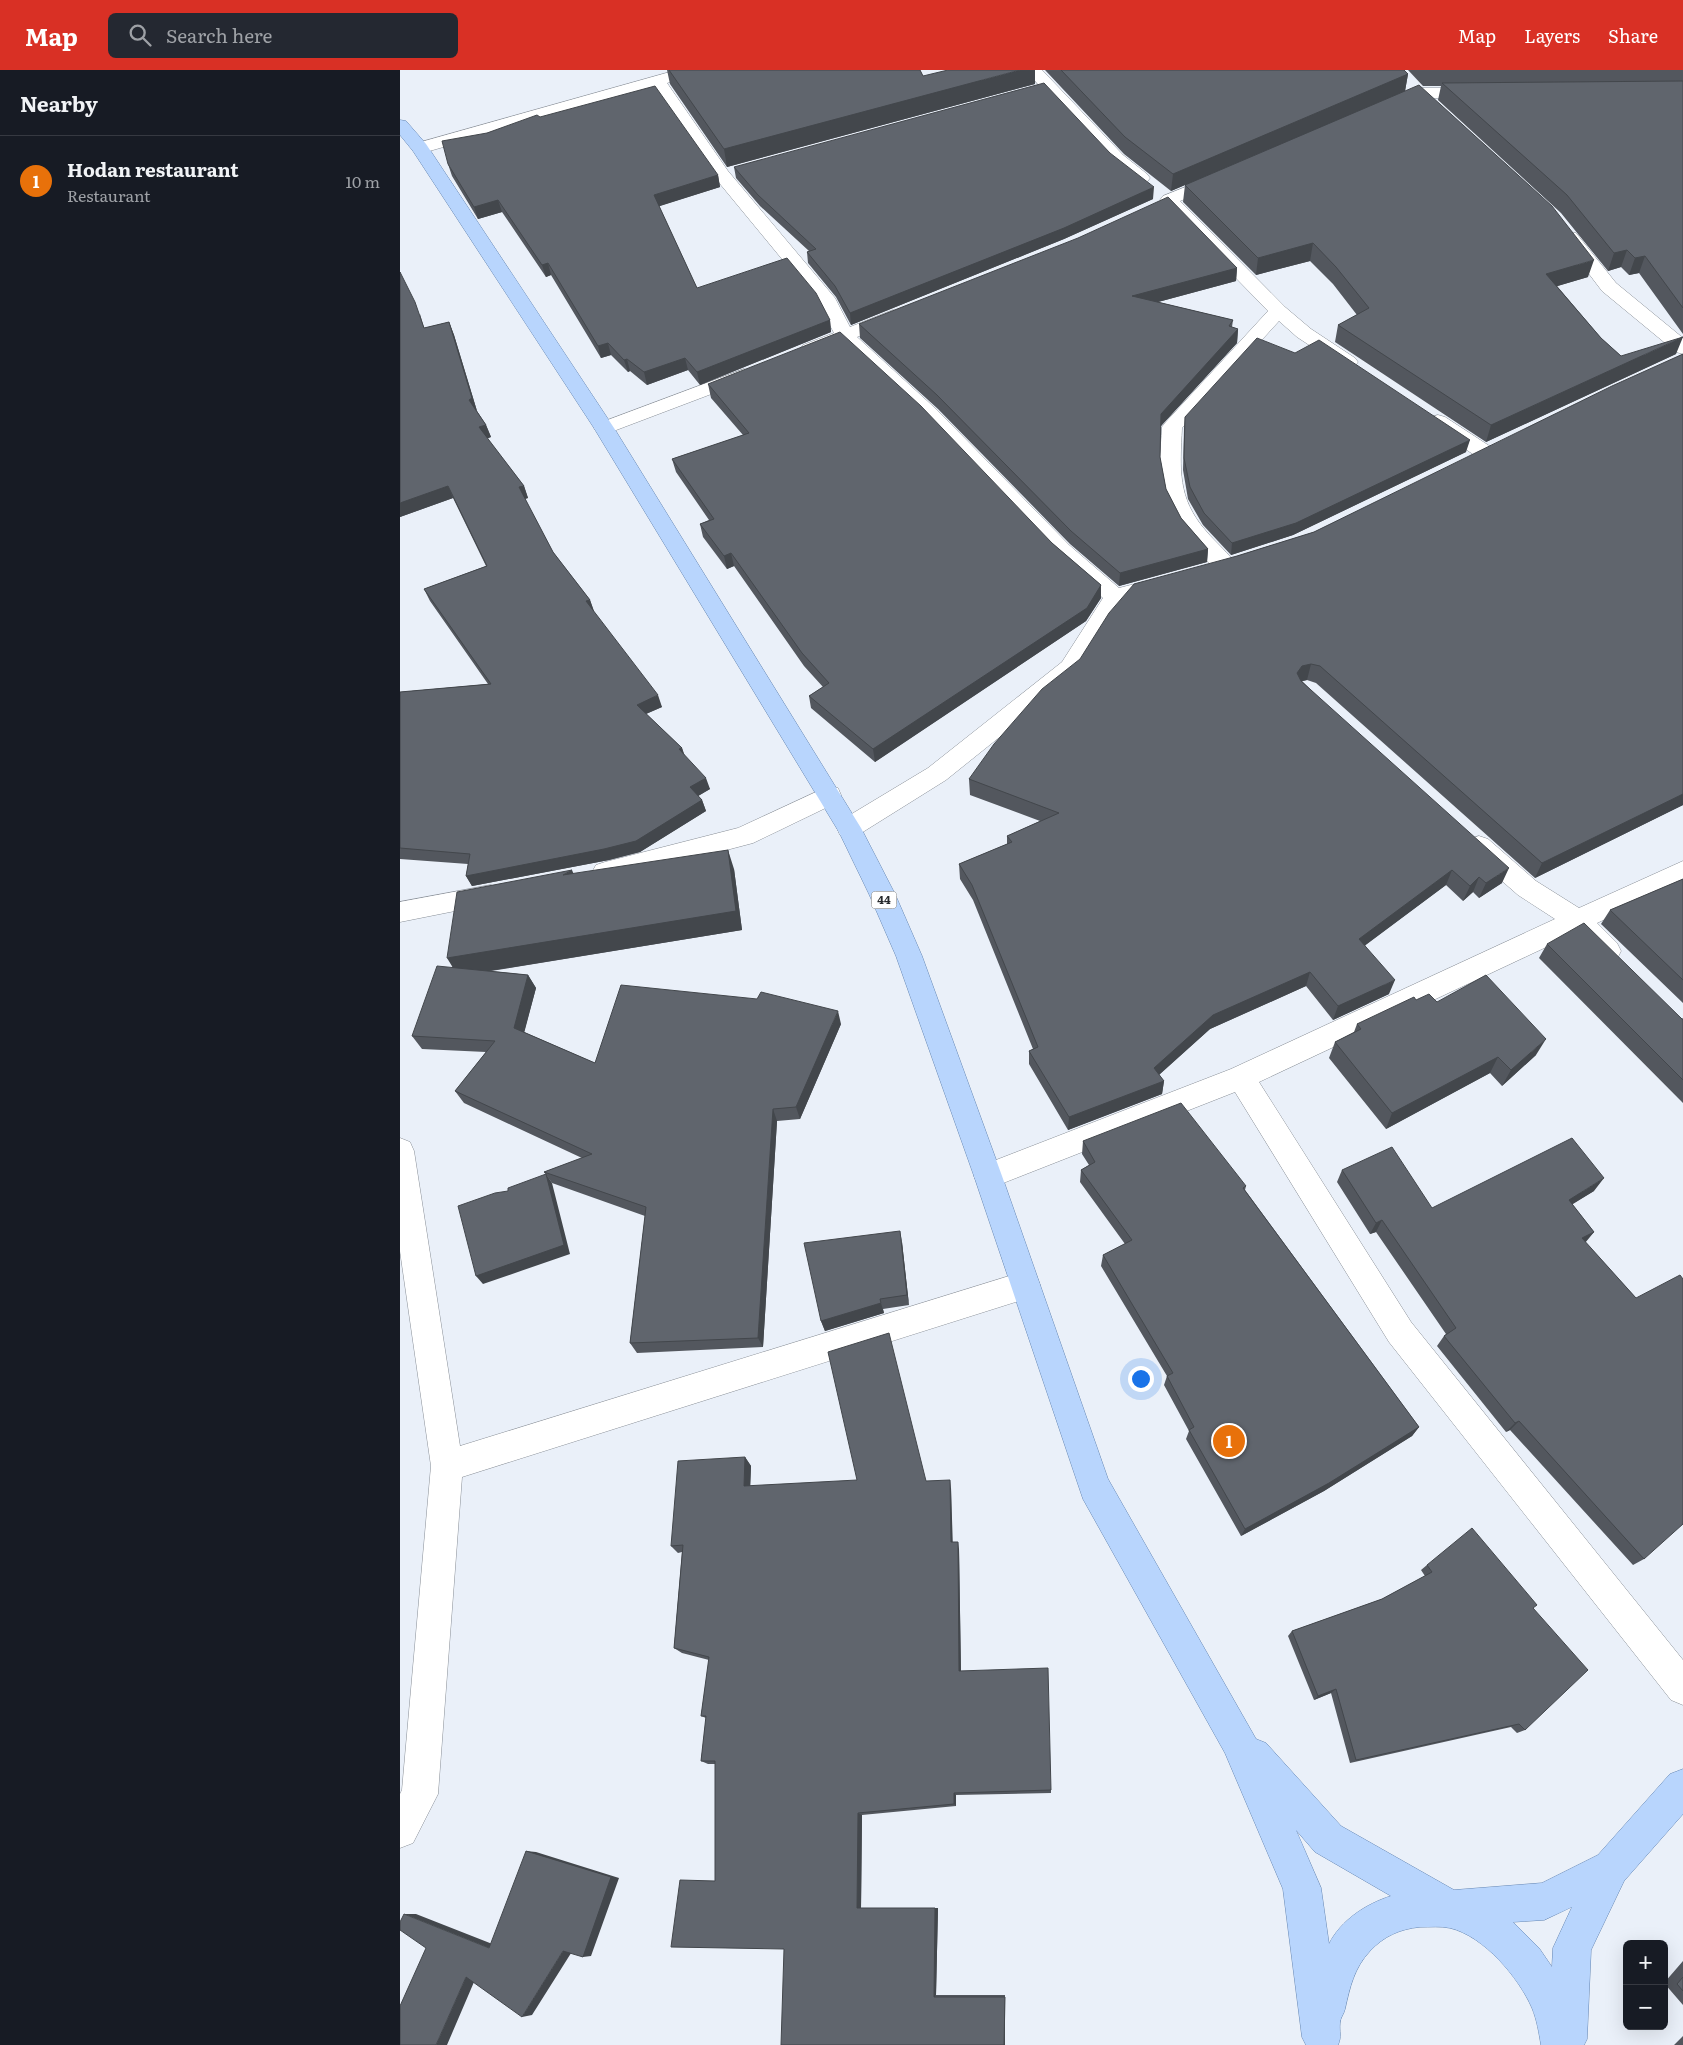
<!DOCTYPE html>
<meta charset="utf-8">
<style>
body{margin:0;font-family:Literata,serif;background:#242831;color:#f1f3f6}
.controls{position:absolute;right:15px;bottom:15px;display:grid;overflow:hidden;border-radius:8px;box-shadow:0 5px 20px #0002}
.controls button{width:45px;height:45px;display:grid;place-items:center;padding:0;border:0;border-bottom:1px solid #363941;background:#171b24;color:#f1f3f6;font:25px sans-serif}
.you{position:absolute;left:740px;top:1308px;width:18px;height:18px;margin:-12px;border:4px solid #fff;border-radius:50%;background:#1a73e8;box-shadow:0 0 0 8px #1a73e833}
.badge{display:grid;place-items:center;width:32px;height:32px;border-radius:50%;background:#d93025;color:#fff;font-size:16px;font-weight:700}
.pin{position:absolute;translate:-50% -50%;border:2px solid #fff;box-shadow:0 1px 5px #0006}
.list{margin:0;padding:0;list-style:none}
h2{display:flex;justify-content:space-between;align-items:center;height:65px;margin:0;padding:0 20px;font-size:21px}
h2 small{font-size:16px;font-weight:400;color:#9ea1a6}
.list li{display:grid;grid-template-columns:32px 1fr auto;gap:15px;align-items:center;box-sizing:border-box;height:90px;padding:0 20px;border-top:1px solid #363941}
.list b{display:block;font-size:19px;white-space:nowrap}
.list p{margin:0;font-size:16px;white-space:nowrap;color:#9ea1a6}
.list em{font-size:16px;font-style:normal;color:#9ea1a6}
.icon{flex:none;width:28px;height:28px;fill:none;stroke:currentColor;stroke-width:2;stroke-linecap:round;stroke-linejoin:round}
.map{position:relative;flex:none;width:1283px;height:1975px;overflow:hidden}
header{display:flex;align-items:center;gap:30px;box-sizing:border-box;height:70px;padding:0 25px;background:#d93025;color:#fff}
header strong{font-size:24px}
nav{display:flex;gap:28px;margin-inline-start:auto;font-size:18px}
.search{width:350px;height:45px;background:#242831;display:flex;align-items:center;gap:12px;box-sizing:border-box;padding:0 18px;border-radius:8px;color:#9ea1a6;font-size:19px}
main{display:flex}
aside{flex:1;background:#171b24}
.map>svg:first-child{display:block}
</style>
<header>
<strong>Map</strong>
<div class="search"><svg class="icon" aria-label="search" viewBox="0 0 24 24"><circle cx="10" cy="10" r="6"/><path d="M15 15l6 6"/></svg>Search here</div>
<nav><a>Map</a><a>Layers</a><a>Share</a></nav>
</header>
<main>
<aside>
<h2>Nearby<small></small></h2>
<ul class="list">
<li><span class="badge" style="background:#e8710a">1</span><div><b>Hodan restaurant</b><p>Restaurant</p></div><em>10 m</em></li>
</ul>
</aside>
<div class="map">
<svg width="1283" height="1975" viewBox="0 0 1283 1975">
<rect width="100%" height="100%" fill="#eaf0f9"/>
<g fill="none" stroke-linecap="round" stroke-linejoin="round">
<g stroke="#888e96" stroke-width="1">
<path id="street" d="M277,0H302L300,3L267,13L328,101L435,228L450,257L493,240L500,242L502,246L500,250L457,267L537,340L669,475L719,518L762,507L770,509L773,514L770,519L723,532L678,604L546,710L458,765L449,768L440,765L437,758L440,751L528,698L662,592L703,528L653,485L523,348L442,273C430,278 416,286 403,283L400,279L403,275L434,263L419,234L316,109L253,17L26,82H14L12,78L14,74Z
M625,0H642L723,85L747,104L750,108L747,112L741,113L735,112L711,93Z
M1018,18H1075L1081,20L1083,23L1081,26L1075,28H1020L999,37H987L985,34L987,31Z
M818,104L824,105L827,109L824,113L780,131L885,237L911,259L955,288L958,292L955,296L948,298L941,296L897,267L879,251L782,358C780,399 777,428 806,461C816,473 829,483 837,496L834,501C828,503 824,504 819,501C804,493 768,444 763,427C757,405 761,380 762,357L765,353L868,241L760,130L763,126Z
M1170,162L1176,163L1216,213L1283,268V284L1276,282L1202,221L1161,167L1164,163Z
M344,299L351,301L354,305L351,309L211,362L204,364L197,362L194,358L197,354Z
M1038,345L1045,347L1091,377L1094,382L1091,387L1084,388L1077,387L1031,355L1028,351L1031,347Z
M429,716L438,718L441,725L438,732L353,773L205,812L196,809L192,802L196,795L205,792L338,758Z
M1079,766L1088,769L1136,811L1179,838L1283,791V812L1197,853L1217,873L1221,881L1217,889C1198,895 1187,876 1174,864L859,1012L1011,1252L1283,1590V1635L1271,1630L989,1272L835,1022L588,1119L578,1115L574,1106L578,1097L831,999L1155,849L1118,825L1070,783L1066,776L1070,769Z
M91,815L100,818L104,825L100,832L0,852V832Z
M0,1068L10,1072L14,1081L60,1376L625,1201L636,1205L640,1215L636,1225L625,1229L62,1407L38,1724L13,1773L0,1778V1724L2,1720L31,1396L0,1181Z"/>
</g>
<g stroke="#6687b3" stroke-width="1">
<path id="primary" d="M0,50L6,51L26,74L214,358L461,758L495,824L522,886L602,1106L708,1409L856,1669L866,1673L941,1756L1054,1820L1142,1813L1198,1785L1270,1704L1283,1699V1744L1224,1811L1191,1880L1187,1969L1184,1975H1141C1139,1963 1137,1950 1132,1938C1119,1908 1084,1866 1050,1858C1041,1856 1030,1857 1020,1857C1000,1859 984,1866 970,1881C954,1898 950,1917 945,1939C944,1944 940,1948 940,1953C939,1962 942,1966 938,1975H906L902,1967L883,1819L825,1683L683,1429L574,1106L496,886L469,824L439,762L194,358L13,81L0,65ZM896,1760L915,1782L991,1826C966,1834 941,1850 929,1874L921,1818ZM1172,1837L1153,1878L1152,1897L1139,1878L1113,1852L1144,1850Z"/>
</g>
<use href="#street" fill="#fff" fill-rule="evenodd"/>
<use href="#primary" fill="#b8d5fd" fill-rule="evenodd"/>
</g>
<path fill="#53575e" d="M267,0H520L523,6L635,14L327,97L270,14Z
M645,0H1004L1008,4L1005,21L1188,207L1157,216L1201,268L1221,286L1276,284L1086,372L935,272L938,255L957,245L933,214L910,191L856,205L783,132L785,115L771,121L724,84Z
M1008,0H1283V264L1239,203L1229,205L1221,197L1208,201L1161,143L1038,30L1041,16H1023Z
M140,47L318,105L320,117L259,136L297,218L430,250L431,262L300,315L288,300L247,315L230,301L228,302L211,285L201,288L151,205L146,207L102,142L78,149L52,106L48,94L87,63Z
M334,97L753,129L664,169L451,255L436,227L408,193L407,182L409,181L360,136L336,108Z
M837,198L836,211L758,232L833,250L832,257L838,259L837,273L761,356L760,387L766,419L781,448L808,479L807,492L719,516L670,474L538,339L460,268L459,254Z
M20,244L24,258L49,252L54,265L77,341L86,355L91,367L87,368L124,416L128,428L125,429L153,482L190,530L194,542L262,637L246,644L282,678L284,685L310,719L298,726L302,730L306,741L240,782L209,790L72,816L66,806L68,794L0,789V622L88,614L30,531L24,519L86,496L53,428L0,447Z
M1283,284V735L1135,808L916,613L907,610L902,611L1102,813L1079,828L1073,822L1063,831L1046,815L965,875L989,924L933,950L906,916L810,959L759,1005L764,1011L762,1024L668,1060L629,994V981L633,979L573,830L560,809L559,794L607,774V766L640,751L570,725L569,709L837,486L914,462Z
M308,314L652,473L701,515V528L686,551L475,692L411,638L409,626L423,617L404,596L334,496L327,499L303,467L300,454L309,450L276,402L272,389L343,365L311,328Z
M785,347L1066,382L893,465L831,485L803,455L788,429L783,400L784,359Z
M334,799L342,860L91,901L128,905L136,918L124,962L195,993L441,954L400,1049L377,1051L363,1277L237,1283L230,1273L245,1146L152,1113L144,1102L182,1088L64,1033L55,1021L86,982L22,979L12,966L52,897L173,804Z
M1283,809V933L1201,854L1210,840Z
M1147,874L1283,949V1033L1139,888Z
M1016,930L1037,932L1136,985L1102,1016L1090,1003L986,1059L929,988L935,972L954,962L957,954Z
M683,1071L846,1116L845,1120L1019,1357L1012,1366L924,1421L841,1466L786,1369L789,1361L764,1315L767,1306L701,1196L703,1185L725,1174L680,1112L681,1100L689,1095L682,1084Z
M942,1100L1032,1138L1194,1121L1172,1134L1194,1162L1185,1172L1236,1228L1244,1489L1233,1495L1110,1360L1106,1362L1037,1276L1044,1266L1046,1264L976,1162L970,1164L937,1112Z
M502,1172L509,1235L483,1239L484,1243L425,1261L421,1251Z
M345,1387L351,1396L350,1416L526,1411L551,1418L552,1472L559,1479L561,1601L651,1720V1723L556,1725V1736L462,1745L461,1838H538L536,1925H605V1975L384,1879L315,1811V1694H308L301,1691L306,1648L301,1646L309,1590L282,1583L274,1578L282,1482L278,1483L271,1476Z
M1027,1495L1133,1538L1125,1660L1117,1663L1111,1657L950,1693L931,1623L914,1630L888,1566L892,1561L982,1529L1025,1506L1021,1500Z
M1283,1891V1935L1264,1913Z
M1283,1966V1975H1274Z"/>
<path fill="#43474c" d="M620,0H635V14L327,97L324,79Z
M1008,4L1005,21L771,121L773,104Z
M318,105L320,117L257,137L254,125Z
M754,117L753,129L664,169L451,255L450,243Z
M98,130L102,142L78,149L74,137Z
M913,173L910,191L856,205L858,188Z
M1227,180L1221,197L1208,201L1214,183Z
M1245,186L1239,203L1229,205L1235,188Z
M1194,190L1188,207L1141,221L1146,204Z
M148,193L151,205L146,207L142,195Z
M837,198L836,211L732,239V226Z
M430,250L431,262L300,315L297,302Z
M49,252L54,265L77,341L69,330Z
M838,259L837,273L760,357L761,344Z
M1283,267L1276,284L1086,372L1091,355Z
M208,273L211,285L201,288L198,276Z
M285,288L288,300L247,315L244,302Z
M227,289L230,301L228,302L224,290Z
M86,355L91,367L84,370L79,357Z
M1070,370L1066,382L893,465L831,485L832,473Z
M48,416L53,428L0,447V433Z
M124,416L128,428L124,429L119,417Z
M808,479L807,492L719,516L720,503Z
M331,483L334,496L327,499L324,486Z
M701,515V528L686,551L475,692L473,679Z
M190,530L194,541L190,543L186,531Z
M911,594L907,610L899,612L897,603L902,596Z
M258,625L262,637L241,646L237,635Z
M282,678L286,689L279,679Z
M306,708L310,719L293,729L290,717Z
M1283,724V735L1135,808L1142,793Z
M302,730L306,741L240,782L209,790L72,816L66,806Z
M328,780L334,799L342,860L58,906L47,888Z
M1109,798L1102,813L1079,828L1086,813Z
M172,800L180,819L163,805Z
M1052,800L1046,815L955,883L959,869Z
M1079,807L1073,822L1063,831L1070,816Z
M910,902L906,916L810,959L752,1011L754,998L813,945Z
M128,905L136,918L122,971L114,958Z
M995,910L989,924L933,950L938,936Z
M438,941L441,954L400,1049L396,1037Z
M1146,969L1136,985L1102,1016L1111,1000Z
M1098,987L1090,1003L986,1059L992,1043Z
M764,1011L762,1024L668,1060L669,1047Z
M373,1039L377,1051L363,1277L358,1268Z
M146,1104L152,1113L170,1184L83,1214L76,1206Z
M1204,1108L1194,1121L1160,1142L1169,1130Z
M982,1150L976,1162L970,1164L976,1153Z
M500,1161L502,1172L509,1235L507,1225Z
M1194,1162L1185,1173L1182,1168Z
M481,1233L484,1243L425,1261L421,1251Z
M1119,1351L1110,1360L1106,1362L1115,1353Z
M1019,1357L1012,1366L924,1421L841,1466L845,1459Z
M345,1387L351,1396L350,1424L344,1416Z
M550,1410L551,1418L553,1479L551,1472Z
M558,1472L559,1479L561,1606L559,1601Z
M936,1619L931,1623L914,1630L918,1626Z
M554,1723L556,1725V1736L554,1734Z
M458,1743L462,1745L461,1838H457Z
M126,1781L136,1782L219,1808L191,1886L183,1887Z
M535,1838H538L536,1925L534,1927Z
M4,1844H16L100,1877L89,1878Z
M173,1880L132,1945L122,1947L163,1881Z
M77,1905L47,1975H36L66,1907Z
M605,1925V1975H604L605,1927Z"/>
<path fill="#60656d" stroke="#43474c" d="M269,0H520L523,6L548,0H620L324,79Z
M661,0H1004L1008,4L773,104L725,67Z
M1283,11V238L1245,186L1235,188L1227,180L1214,183L1167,125L1042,13Z
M644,13L710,83L754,117L664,158L450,243L435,216L407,182L416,179L358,125L334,97Z
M1019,15L1152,136L1194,190L1146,204L1201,268L1221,286L1283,267L1091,355L938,255L969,238L936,197L913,173L858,188L785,115Z
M255,16L318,105L254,125L297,218L387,188L416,223L430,250L297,302L285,288L244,302L227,289L224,290L208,273L198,276L148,193L142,195L98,130L74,137L48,94L42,71L87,63L137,45L140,47Z
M768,127L837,198L732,226L833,250L829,256L838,259L761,344L760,387L766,419L781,448L808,479L720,503L671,461L537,325L459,254L678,168Z
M0,202L15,232L24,258L49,252L72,328L69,330L86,355L79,357L124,416L119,417L153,482L190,530L186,531L258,625L237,635L282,678L279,679L306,708L290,717L302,730L236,771L204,779L66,806L70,784L0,778V622L91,614L24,519L87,496L48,416L0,433Z
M440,262L521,336L652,473L701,515L687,538L473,679L409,626L429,613L402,583L331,483L324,486L300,454L314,449L272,389L349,363L308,314Z
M857,268L895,283L919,270L1070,370L896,453L832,473L804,443L790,417L784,388L785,347Z
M1283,284V724L1142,793L920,596L911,594L902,596L897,603L901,611L1109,798L1086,813L1079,807L1070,816L1052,800L959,869L995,910L938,936L910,902L813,945L754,998L764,1011L669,1047L629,981L638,977L572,815L559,794L612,772L607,766L659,743L569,709L594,674L642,619L680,589L709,543L734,514L837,486L914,462L1212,316Z
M328,780L336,841L47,888L57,822L172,800L163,805Z
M1283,809V910L1210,840Z
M1184,853L1282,949H1283V1010L1147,874Z
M37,896L128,905L114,958L195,993L221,915L357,929L361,922L438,941L396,1037L373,1039L358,1268L230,1273L246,1137L144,1102L192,1084L55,1021L95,971L12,966Z
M1086,905L1146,969L1111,1000L1098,987L992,1043L935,972L961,959L957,954L1014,927L1016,930L1029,924L1037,932Z
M781,1033L846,1116L843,1118L1019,1357L929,1413L845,1459L789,1360L794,1357L767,1306L773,1303L703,1185L732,1170L681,1100L695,1092L683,1071Z
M1172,1068L1204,1108L1169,1130L1194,1162L1182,1168L1236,1228L1280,1205L1283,1209V1454L1244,1489L1119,1351L1115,1353L1044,1266L1056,1258L982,1150L976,1153L942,1100L992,1077L1032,1138Z
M146,1104L164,1175L76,1206L58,1136L95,1123L108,1121V1118Z
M500,1161L507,1225L480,1229L481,1233L421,1251L404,1173Z
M489,1263L526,1411L550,1410L551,1472H558L559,1601L648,1598L651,1720L554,1723V1734L458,1743L457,1838H535L534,1927H605L604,1975H381L384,1879L271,1877L280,1810L315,1811V1691H301L306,1646H301L309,1587L274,1578L283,1475L271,1476L278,1391L345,1387L344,1416L457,1410L428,1282Z
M1072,1458L1137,1535L1133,1538L1188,1600L1125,1660L1119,1654L956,1690L936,1619L918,1626L892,1561L982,1529L1032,1502L1027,1495Z
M126,1781L211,1807L183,1887L163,1881L122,1947L66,1907L36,1975H0V1936L26,1878L0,1860V1852L4,1844L89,1878Z
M1283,1907V1921L1277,1914Z"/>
<g text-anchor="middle" stroke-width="5" stroke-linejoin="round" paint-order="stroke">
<rect fill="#fff" stroke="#67696b" stroke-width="1" x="471.5" y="821.5" width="25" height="17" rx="4"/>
<g font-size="11" font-weight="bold" fill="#26292c">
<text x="484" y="834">44</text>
</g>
</g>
</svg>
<div class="controls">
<button>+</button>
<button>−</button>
</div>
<div class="you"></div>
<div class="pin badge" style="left:829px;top:1371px;background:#e8710a">1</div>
</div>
</main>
